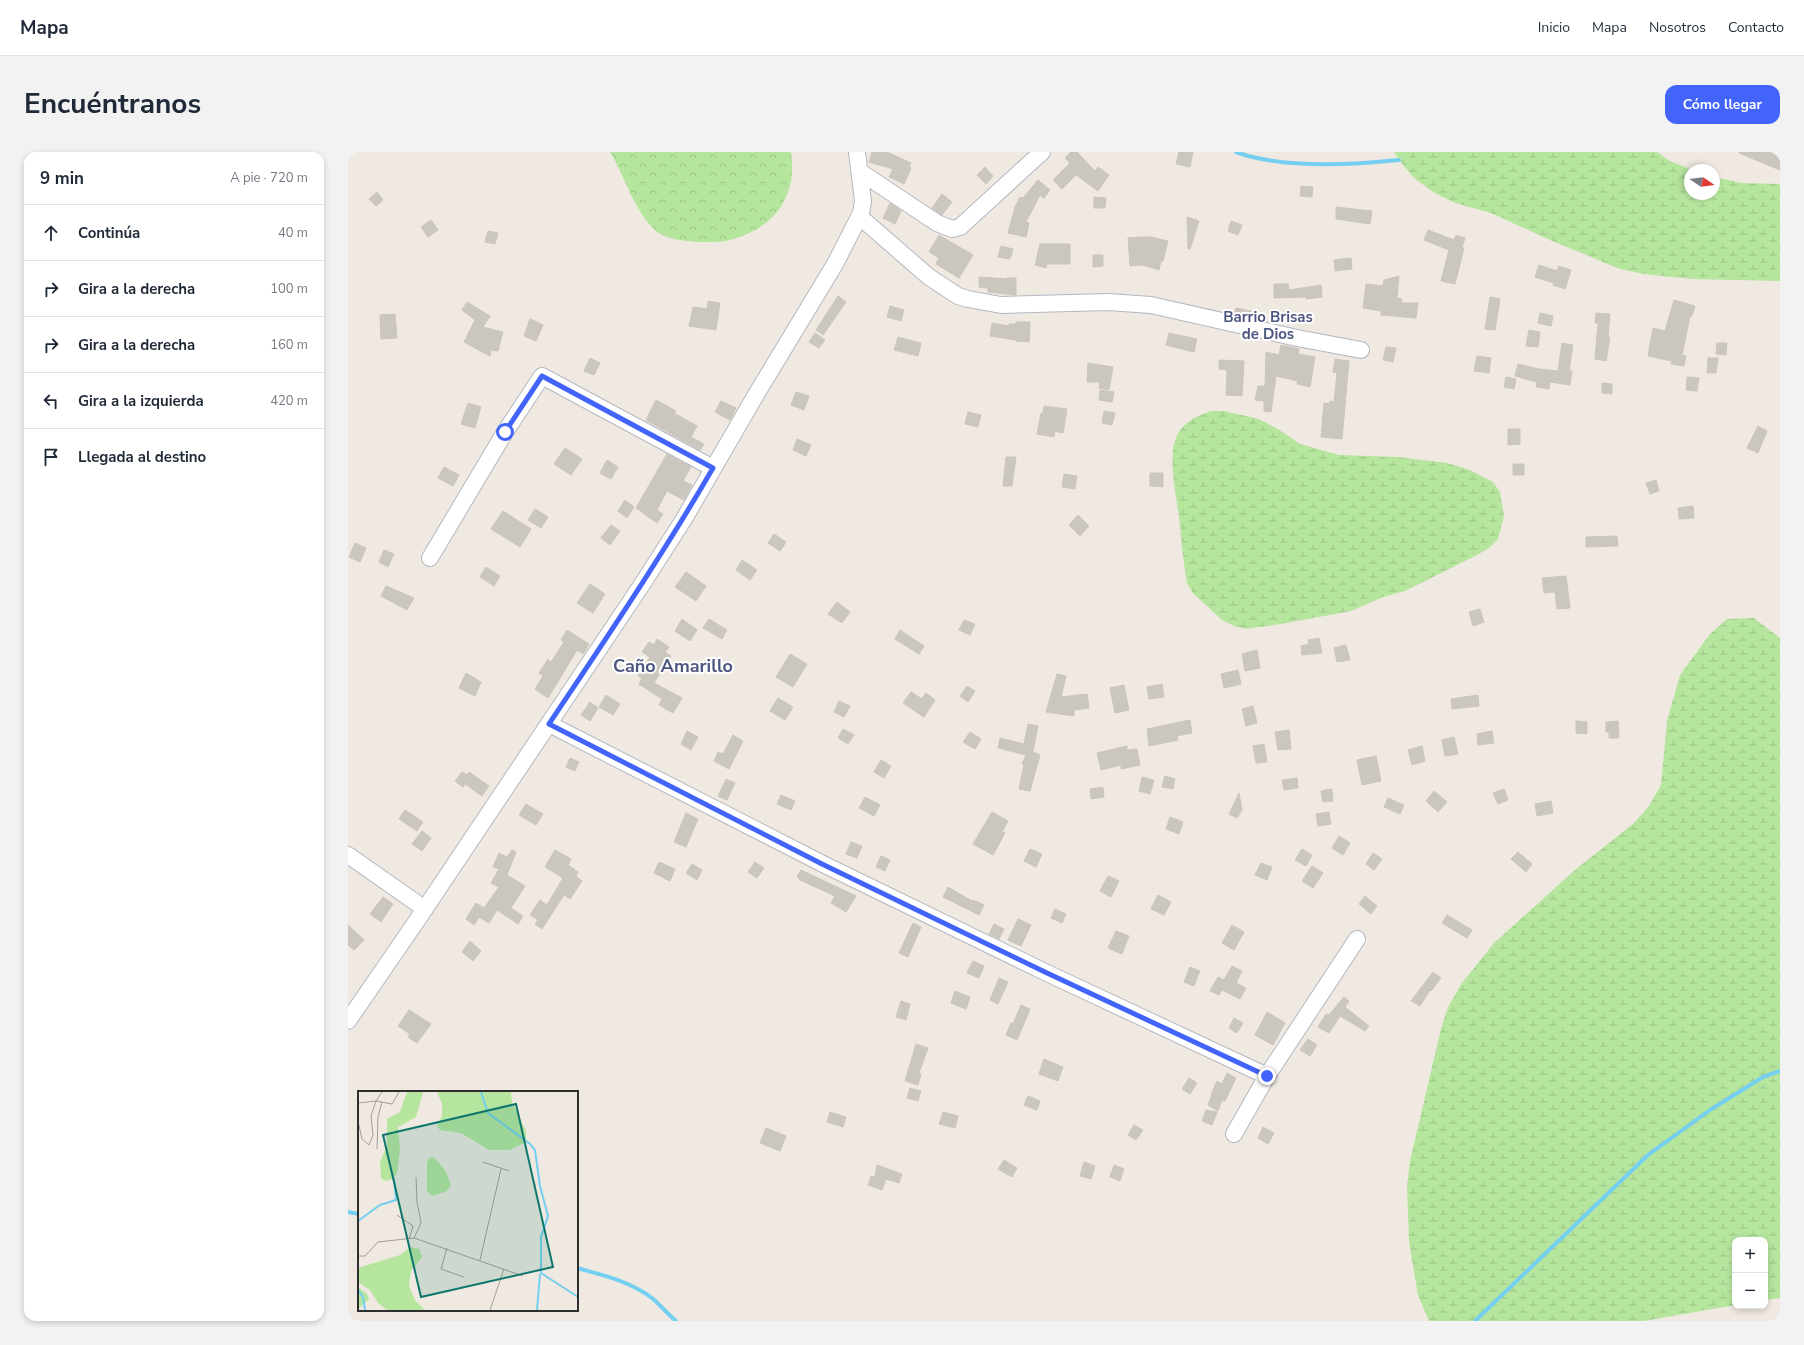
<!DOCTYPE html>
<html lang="es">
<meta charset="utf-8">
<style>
body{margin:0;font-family:"Nunito Sans",sans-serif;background:#f2f2f3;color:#1f2937}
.controls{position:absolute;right:12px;bottom:12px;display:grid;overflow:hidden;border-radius:8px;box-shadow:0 2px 6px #0003}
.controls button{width:36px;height:36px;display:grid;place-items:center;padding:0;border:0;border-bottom:1px solid #e0e1e3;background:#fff;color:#1f2937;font:20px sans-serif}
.compass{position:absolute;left:1336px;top:12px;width:36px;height:36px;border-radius:50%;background:#fff;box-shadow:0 2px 6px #0003;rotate:103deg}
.stop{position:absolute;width:12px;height:12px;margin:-9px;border:3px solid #4264fb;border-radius:50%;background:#fff}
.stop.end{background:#4264fb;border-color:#fff;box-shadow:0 1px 4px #0008}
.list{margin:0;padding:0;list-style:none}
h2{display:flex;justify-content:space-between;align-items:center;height:52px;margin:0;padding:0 16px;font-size:17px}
h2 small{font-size:13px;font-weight:400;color:#747a83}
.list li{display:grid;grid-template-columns:26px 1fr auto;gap:12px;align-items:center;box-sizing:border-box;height:56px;padding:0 16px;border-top:1px solid #e0e1e3}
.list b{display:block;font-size:15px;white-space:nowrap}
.list em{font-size:13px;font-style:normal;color:#747a83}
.icon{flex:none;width:22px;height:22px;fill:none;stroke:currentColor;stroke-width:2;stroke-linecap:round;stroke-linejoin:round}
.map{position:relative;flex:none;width:1432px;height:1169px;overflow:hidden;border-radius:12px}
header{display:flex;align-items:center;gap:24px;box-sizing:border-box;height:56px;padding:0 20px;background:#fff;border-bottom:1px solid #e0e1e3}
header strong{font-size:19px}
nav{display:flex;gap:22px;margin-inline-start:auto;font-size:14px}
.intro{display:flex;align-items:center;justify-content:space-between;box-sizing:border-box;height:96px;padding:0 24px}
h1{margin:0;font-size:28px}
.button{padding:10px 18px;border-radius:12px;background:#4264fb;color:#fff;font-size:14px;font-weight:700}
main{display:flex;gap:24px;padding:0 24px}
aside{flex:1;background:#fff;border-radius:12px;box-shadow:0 2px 6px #0003}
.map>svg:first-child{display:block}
</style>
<header>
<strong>Mapa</strong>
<nav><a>Inicio</a><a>Mapa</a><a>Nosotros</a><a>Contacto</a></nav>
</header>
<div class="intro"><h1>Encuéntranos</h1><a class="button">Cómo llegar</a></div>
<main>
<aside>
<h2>9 min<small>A pie · 720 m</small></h2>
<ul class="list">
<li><svg class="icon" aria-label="ahead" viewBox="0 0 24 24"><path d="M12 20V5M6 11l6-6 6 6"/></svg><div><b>Continúa</b></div><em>40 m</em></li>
<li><svg class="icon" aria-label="right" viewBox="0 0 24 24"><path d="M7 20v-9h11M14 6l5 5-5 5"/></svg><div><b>Gira a la derecha</b></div><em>100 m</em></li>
<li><svg class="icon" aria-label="right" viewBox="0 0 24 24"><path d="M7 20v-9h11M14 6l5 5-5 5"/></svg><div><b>Gira a la derecha</b></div><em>160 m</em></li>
<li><svg class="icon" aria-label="left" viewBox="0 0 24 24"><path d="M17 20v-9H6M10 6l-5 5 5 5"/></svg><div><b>Gira a la izquierda</b></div><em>420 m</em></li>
<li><svg class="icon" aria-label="arrive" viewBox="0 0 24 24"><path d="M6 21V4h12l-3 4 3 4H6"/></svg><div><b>Llegada al destino</b></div></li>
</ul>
</aside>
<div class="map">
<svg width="1432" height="1169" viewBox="0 0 1432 1169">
<defs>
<pattern id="forest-crowns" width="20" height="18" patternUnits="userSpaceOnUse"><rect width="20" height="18" fill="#b6e59e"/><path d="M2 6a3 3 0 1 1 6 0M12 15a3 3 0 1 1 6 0" fill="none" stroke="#9dc588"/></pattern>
<pattern id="wetland-marsh" width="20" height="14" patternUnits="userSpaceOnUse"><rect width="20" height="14" fill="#b6e59e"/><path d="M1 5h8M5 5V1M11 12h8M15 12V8" fill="none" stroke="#9dc588"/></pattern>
</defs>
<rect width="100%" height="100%" fill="#efe9e1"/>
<path fill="url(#forest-crowns)" d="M262,0H443C450,43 427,75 386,87C375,91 361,90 349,90C338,89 317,87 308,79C286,59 277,25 262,0Z"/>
<path fill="url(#wetland-marsh)" d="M1046,0H1309L1322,9L1344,18H1342V42H1366V25L1393,31L1432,32V129L1344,127L1296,122L1272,117L1202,88L1143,61L1107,51L1085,40L1066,26L1051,8Z
M864,259H876L911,267L933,279L952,292L991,303L1050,305L1099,311L1122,318L1145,330L1152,340L1156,364L1150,387L1141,396L1131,402L1057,439L1035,445L1003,459L933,472L898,477L886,474L874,468L845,441L839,431C835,409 833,386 831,364C828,342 818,299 831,280C839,268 851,263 864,259Z
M1406,466L1432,486V1146L1417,1148V1088H1387V1153L1296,1169H1081L1070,1143L1061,1090L1059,1034L1062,1009L1093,877L1100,855L1114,831L1146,791L1227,718L1285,672L1301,654L1313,633L1319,569L1332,523L1362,482L1379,467Z"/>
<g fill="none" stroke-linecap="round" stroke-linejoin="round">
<path stroke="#75cff0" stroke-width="4" d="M888,0C934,17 1002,13 1051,8
M0,1060L11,1062
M229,1116C254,1123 282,1129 304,1146C312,1153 320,1162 328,1169
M1127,1169L1300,1003L1362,958L1415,925L1432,919"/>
</g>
<path fill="#cbc7bf" stroke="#cbc5ba" d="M524,0H539L563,11L561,15L563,16L556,32L541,25L545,17L521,10Z
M723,0H729L747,19L750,15L761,23L750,39L728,23L714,37L705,28L722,11L717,6Z
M831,0H845L842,15L828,12Z
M1391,0H1432V18L1391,1Z
M637,15L645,24L638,32L629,23Z
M690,28L702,38L696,46L692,43L678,70L681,71L678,85L660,81L667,55L672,45L675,46Z
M953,34L965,35L964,45L952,44Z
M29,40L35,48L28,54L21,47Z
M594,42L604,50L594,63L584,56Z
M746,45L758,46L757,56H746Z
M542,51L553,59L547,72L535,66Z
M988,55L1024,59L1022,72L988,67Z
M839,65L851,69L842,97H840Z
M83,68L90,78L80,85L73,75Z
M883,69L894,73L890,83L880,79Z
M1080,78L1106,88L1108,83L1117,86L1114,95L1116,96L1107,132L1093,129L1101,98L1076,88Z
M140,79L150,81L147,92L137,90Z
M591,83L625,103L611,126L588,112L591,106L581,100Z
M792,85H803L820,89L815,109H813L811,118L795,113L782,114L780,86Z
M692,92H722V112H699L698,116L687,113Z
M653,94L665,97L662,107L650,105Z
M745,103H755V114L745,115Z
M1003,106L1004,117L987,119L986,108Z
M1191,113L1209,119L1211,114L1223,118L1217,137L1205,133L1206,131L1187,125Z
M1051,124L1049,146L1054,147L1053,151H1070L1068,166L1033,163V159L1015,156L1018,132L1035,134L1036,128Z
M631,125L659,127V126H668V143L640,140V136L631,135Z
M926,132H940L941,138L973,133L974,145L958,147V145L926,146Z
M490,144L498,150L475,183L468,178Z
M1142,145L1152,147L1147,178L1137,177Z
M1326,148L1347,154L1344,164H1342L1334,203L1338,204L1336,214L1323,212L1324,209L1300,204L1305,176L1317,179Z
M360,149L372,151L368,178L341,174L345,155L359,157Z
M119,150L142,164L135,175L155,180L150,199L143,198L142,204L116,190L127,168L114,158Z
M542,154L556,158L553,169L539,165Z
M888,156L908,160L907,167L886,162Z
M1192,161L1205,164L1203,174L1190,171Z
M1248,161L1262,162L1260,185H1262L1258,209L1247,207L1250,171H1247Z
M47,162L49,186L33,187L32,163Z
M182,167L195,173L188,189L176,184Z
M668,170H682L681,190L668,189V188L642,184L644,171L661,174V172H668Z
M1181,178L1192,180L1190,195L1178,194Z
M467,181L477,188L471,196L461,190Z
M821,181L849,187L846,200L818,193Z
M550,185L573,191L570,204L546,198Z
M1214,191L1225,193L1221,219H1224L1222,233L1202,230L1201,237L1188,235L1189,230L1167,224L1170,212L1191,217L1210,219Z
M1369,191H1379L1378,203L1368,202Z
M933,193L951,197L950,202L967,205L962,235L949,232L950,229L928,224L923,260L916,259V249L907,248L910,234H917L918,200L931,203Z
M1038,195L1048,196L1045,210L1035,208Z
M1129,204L1143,206L1141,221L1126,219Z
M242,206L252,211L246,223L236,219Z
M1360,206H1370L1368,221H1359Z
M987,207L1001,209L994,287L973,285L976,251L982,252V249L986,250L989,221L985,220Z
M871,208L896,209L894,244L878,243L879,218L871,217Z
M740,211L765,215L761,238L751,236L752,230H739Z
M1158,225L1168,227L1166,237L1156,235Z
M1339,225L1351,226L1349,239L1338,238Z
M1254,231L1264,232V242L1254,241Z
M752,238L766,240L764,250L751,248Z
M448,240L461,244L456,258L443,253Z
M308,248L328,259L326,261L349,274L343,285L356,292L352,298L298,268Z
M373,249L388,256L382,268L367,260Z
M120,251L133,255L127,276L113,272Z
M696,254L719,257L715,281L707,279L706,285L689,282L693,261H695Z
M756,259L767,261L764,273L754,271Z
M620,260L633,263L630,275L617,272Z
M1410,274L1419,279L1410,301L1399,296Z
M1160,277H1172V292L1160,293Z
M449,287L463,293L458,304L445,298Z
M217,296L234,307L223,323L206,312Z
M319,302L343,315L335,329L344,333L336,348L319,339L309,358L315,362L309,371L288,356Z
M658,305H668L664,334H655Z
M259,308L270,315L263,327L252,321Z
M1165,312H1176V323H1165Z
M96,315L111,323L105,334L90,326Z
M802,321H815V335L802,334Z
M716,322L729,324L727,337L714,335Z
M1308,328L1311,339L1302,342L1298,331Z
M277,348L286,355L279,366L270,359Z
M1345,354L1346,366L1331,367L1330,356Z
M187,357L200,365L193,376L180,368Z
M155,359L183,377L172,395L143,377Z
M730,363L741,374L732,384L721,373Z
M263,373L272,379L262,393L253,386Z
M426,382L438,390L432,399L420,391Z
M1269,384L1270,394L1238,395V385Z
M7,391L18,396L12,410L1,405Z
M36,398L46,402L40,415L31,410Z
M394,408L409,418L402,428L388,418Z
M138,415L152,424L146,434L132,425Z
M338,420L358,434L348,449L327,435Z
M1218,424L1222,456L1209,457L1207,440L1196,441L1194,426Z
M242,432L257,442L245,461L229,451Z
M38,434L66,446L59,458L33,444Z
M489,450L502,460L494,471L480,462Z
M1132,457L1136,470L1125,474L1121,460Z
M334,467L349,478L342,489L327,479Z
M361,467L379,478L374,487L355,476Z
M616,468L627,472L622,483L611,478Z
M219,478L241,492L235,502L229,498L200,546L187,537L195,524L191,521L200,507L203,510L216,490L213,488Z
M552,478L576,494L571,502L547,487Z
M971,486L974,501L954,503L953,494L961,492L960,488Z
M309,487L321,495L317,500L323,504L306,531L334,546L325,561L311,553L314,547L291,532L294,526L290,524L302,505L294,500L301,490L306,493Z
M998,493L1002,508L989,510L986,496Z
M909,498L912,516L897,519L894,502Z
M442,502L459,512L445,535L428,525Z
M890,518L893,532L876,536L873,522Z
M118,521L133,530L127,544L111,536Z
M709,522L718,524L713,545L739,542L741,556L726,558V564L698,560Z
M814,532L816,545L801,547L799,535Z
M776,533L781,558L767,561L762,536Z
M619,534L627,539L620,550L612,544Z
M563,540L574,547L578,541L587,548L576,565L555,551Z
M258,543L272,552L265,563L251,555Z
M1130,543L1131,554L1104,557L1103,547Z
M430,546L445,555L437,568L422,559Z
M491,549L502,554L496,565L486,560Z
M242,550L250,556L242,569L233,563Z
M905,554L909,571L898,574L894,557Z
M842,568L844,581L829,584L830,588L801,594L799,577Z
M1228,569L1239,570V582L1228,581Z
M1270,569L1271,586H1261V580H1258V570Z
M680,572L690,574L685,600L692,603L682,639L671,637L676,613L674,612L678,603L650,596L652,586L676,592Z
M495,577L506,583L500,592L490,586Z
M941,578L943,597L930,598L927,580Z
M339,579L350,585L343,598L333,592Z
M1144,579L1146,591L1130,593L1129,582Z
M622,580L633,587L627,597L615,590Z
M385,583L395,589L381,617L366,609L370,600L375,602Z
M1106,585L1110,602L1097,604L1094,588Z
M916,592L919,610L908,611L905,594Z
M779,594V598L789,597L792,613L773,617V613L753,618L749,601Z
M1074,594L1077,609L1064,613L1060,598Z
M1028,604L1033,629L1014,633L1009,608Z
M222,606L231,610L227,619L218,615Z
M533,608L543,614L536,626L526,620Z
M114,620L119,623L121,620L141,634L134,644L117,632L115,635L107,629Z
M817,624L827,627L825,637L814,635Z
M794,625L806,628L802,642L791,639Z
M949,626L950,636L936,638L934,628Z
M378,627L387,631L379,648L370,644Z
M755,635L756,645L743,647L742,637Z
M984,637L985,649L975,650L973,639Z
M1156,637L1160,648L1150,652L1145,641Z
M1086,639L1099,650L1090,660L1078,649Z
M891,641L894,658L889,666L881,662Z
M433,643L447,649L443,658L429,652Z
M517,645L532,653L526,664L511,656Z
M1040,646L1056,653L1052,662L1036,655Z
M1203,649L1205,661L1189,664L1187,652Z
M178,652L195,662L188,673L171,663Z
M57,658L75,670L69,679L51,667Z
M644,660L660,669L654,680L657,681L645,703L625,692Z
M981,660L983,672L970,674L968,662Z
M338,661L350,667L338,695L326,690Z
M822,665L835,670L831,682L818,677Z
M74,679L83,686L74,699L64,692Z
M991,684L1002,691L995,703L984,696Z
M503,690L514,694L509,706L498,702Z
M682,697L694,702L688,715L676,709Z
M954,697L964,703L958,714L947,708Z
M164,698L168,700L159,723L177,734L163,756L175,764L170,772L149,758L141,771L131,765L126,773L118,767L128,751L136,756L151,735L143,731L151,717L145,715L151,701L159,705Z
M207,698L223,707L220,713L230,720L228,724L234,729L222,747L216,743L194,777L187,772L190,768L182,763L192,748L199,753L215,726L197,715Z
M1170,700L1184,712L1178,720L1163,707Z
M1025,701L1034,707L1026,718L1018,712Z
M533,704L542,708L537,719L528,715Z
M311,710L327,717L322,729L306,721Z
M407,710L416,716L409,726L400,720Z
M913,711L924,715L919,728L907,723Z
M344,712L354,718L349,728L338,721Z
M964,714L975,721L965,736L954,729Z
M453,718L508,744L498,760L483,751L487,744L452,728L449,725Z
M760,724L771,729L763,745L752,739Z
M600,735L624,749L625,748L636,753L631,763L595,745Z
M810,743L823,750L816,763L803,757Z
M1017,744L1029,754L1023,762L1011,752Z
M35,745L45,752L33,770L22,762Z
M707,757L718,762L714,771L703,766Z
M1099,763L1124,778L1119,786L1094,771Z
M670,767L683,773L673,794L660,788Z
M565,771L573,775L560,805L551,801Z
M646,772L656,777L651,787L641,782Z
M0,773L16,788L6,798L0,793Z
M884,773L896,780L886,798L874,791Z
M768,779L781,784L774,802L760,796Z
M122,789L133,799L125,809L114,800Z
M625,809L636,814L631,826L619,821Z
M884,814L894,819L888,831L898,836L892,847L874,838L871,843L862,839L870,825L876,828Z
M842,815L852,819L846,834L836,830Z
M1085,820L1093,826L1083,839L1082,838L1072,854L1063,849Z
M651,826L660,830L650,852L642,848Z
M607,839L622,845L618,857L603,851Z
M996,845L1001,849L997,855L1021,874L1017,879L992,864L981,881L970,875L978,862L981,863Z
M553,849L562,852L558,868L548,865Z
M673,853L682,857L669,888L658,883L663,871L665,872Z
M61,858L83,872L69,891L60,885L62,882L50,874Z
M919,860L937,871L925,893L907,883Z
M886,866L895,871L889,881L881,876Z
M960,887L969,893L962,904L952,898Z
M568,892L580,896L571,921L573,922L570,933L557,929Z
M696,907L715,915L710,929L691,922Z
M879,921L888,926L877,949L874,948L870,959L860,953L864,943H863L869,929L874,932Z
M841,926L849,931L842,942L834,937Z
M562,936L573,939L570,949L559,946Z
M680,944L692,949L689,958L676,953Z
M858,958L869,960L864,973L854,969Z
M482,960L498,965L495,975L479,970Z
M595,960L610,964L607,976L591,972Z
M786,973L795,978L788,988L780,983Z
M915,975L926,981L920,992L910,986Z
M418,976L438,984L432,999L412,991Z
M656,1008L669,1016L664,1025L650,1017Z
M736,1010L747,1014L743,1027L732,1024Z
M529,1013L554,1022L551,1031L538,1027L534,1038L520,1033L523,1024L527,1025Z
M766,1013L776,1017L772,1029L762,1025Z"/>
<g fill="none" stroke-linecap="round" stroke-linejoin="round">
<g stroke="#b4b7c1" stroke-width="18">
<path id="minor" d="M511,19L589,71L604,77L612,75L694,0
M512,65L581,125L610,144L620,147L653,153L760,150L803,153L949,186L1013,198
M82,406L157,280L194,224L365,316
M201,572L475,712L699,821L919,924
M0,703L77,757
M0,869L70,767L293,434L336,367L409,241L487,112L513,61L515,49L509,0
M886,982L919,924L1009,787"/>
</g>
<use href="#minor" stroke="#fff" stroke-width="16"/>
</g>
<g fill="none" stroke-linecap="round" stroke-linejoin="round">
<path stroke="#4264fb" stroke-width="5" d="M157,280L194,224L365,316C314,404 257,488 201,572L474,712L699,821L919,924"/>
</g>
<g text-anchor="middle" stroke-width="4" stroke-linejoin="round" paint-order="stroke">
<g font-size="15" font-weight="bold" fill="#4d5680" stroke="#fff">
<text x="920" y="170">Barrio Brisas<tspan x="920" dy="17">de Dios</tspan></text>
</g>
<g font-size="18" font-weight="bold" fill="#4d5680" stroke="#fff">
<text x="325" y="520">Caño Amarillo</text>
</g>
</g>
<g transform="translate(10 939)">
<rect width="220" height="220" fill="#efe9e1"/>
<path d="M52,156L61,158L64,166L53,180L51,195L57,209L67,219H29L20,212L12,199L0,191V177L42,164Z" fill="#b6e59e"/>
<path d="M49,1H65L58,26L40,36L42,59L39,82L35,88L27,90L23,87L22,71L29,55V28L42,21ZM79,1H153L154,11L168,40V51L152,59H131L103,42L82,39L79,35L84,25V13ZM76,66L88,81L93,94L89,100L74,105L69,100V72L71,67ZM0,196L9,203L11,208L0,218Z" fill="#b6e59e"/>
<path fill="none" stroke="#75cff0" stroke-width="2" d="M123,1L130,22L172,53L177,59L182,95L190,125L183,146V182L220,206M0,130L22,114L38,109L36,87M0,199L5,206L7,219M179,219L182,183"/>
<path fill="none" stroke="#a29e99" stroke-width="1" d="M0,12L18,10L34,13L41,1M0,30L4,48L11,54L15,44L13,25L18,10L24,1M19,58L20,26L24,11M125,71L151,80M39,124L55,135L51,148M56,147L63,132L59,111L58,86M89,157L83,178L106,186M0,165H7L20,151L56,147L165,185M122,169L143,78M132,219L146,178"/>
<path fill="#0f766e" fill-opacity="0.15" stroke="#0f766e" stroke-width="2" d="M158,13L195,176L63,206L25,44Z"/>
<rect width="220" height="220" fill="none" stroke="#2e2e2e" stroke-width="2"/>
</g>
</svg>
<div class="controls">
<button>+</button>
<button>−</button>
</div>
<svg class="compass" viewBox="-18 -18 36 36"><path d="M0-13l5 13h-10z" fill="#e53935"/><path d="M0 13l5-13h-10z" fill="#747a83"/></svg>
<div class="stop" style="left:157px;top:280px"></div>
<div class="stop end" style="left:919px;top:924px"></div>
</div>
</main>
